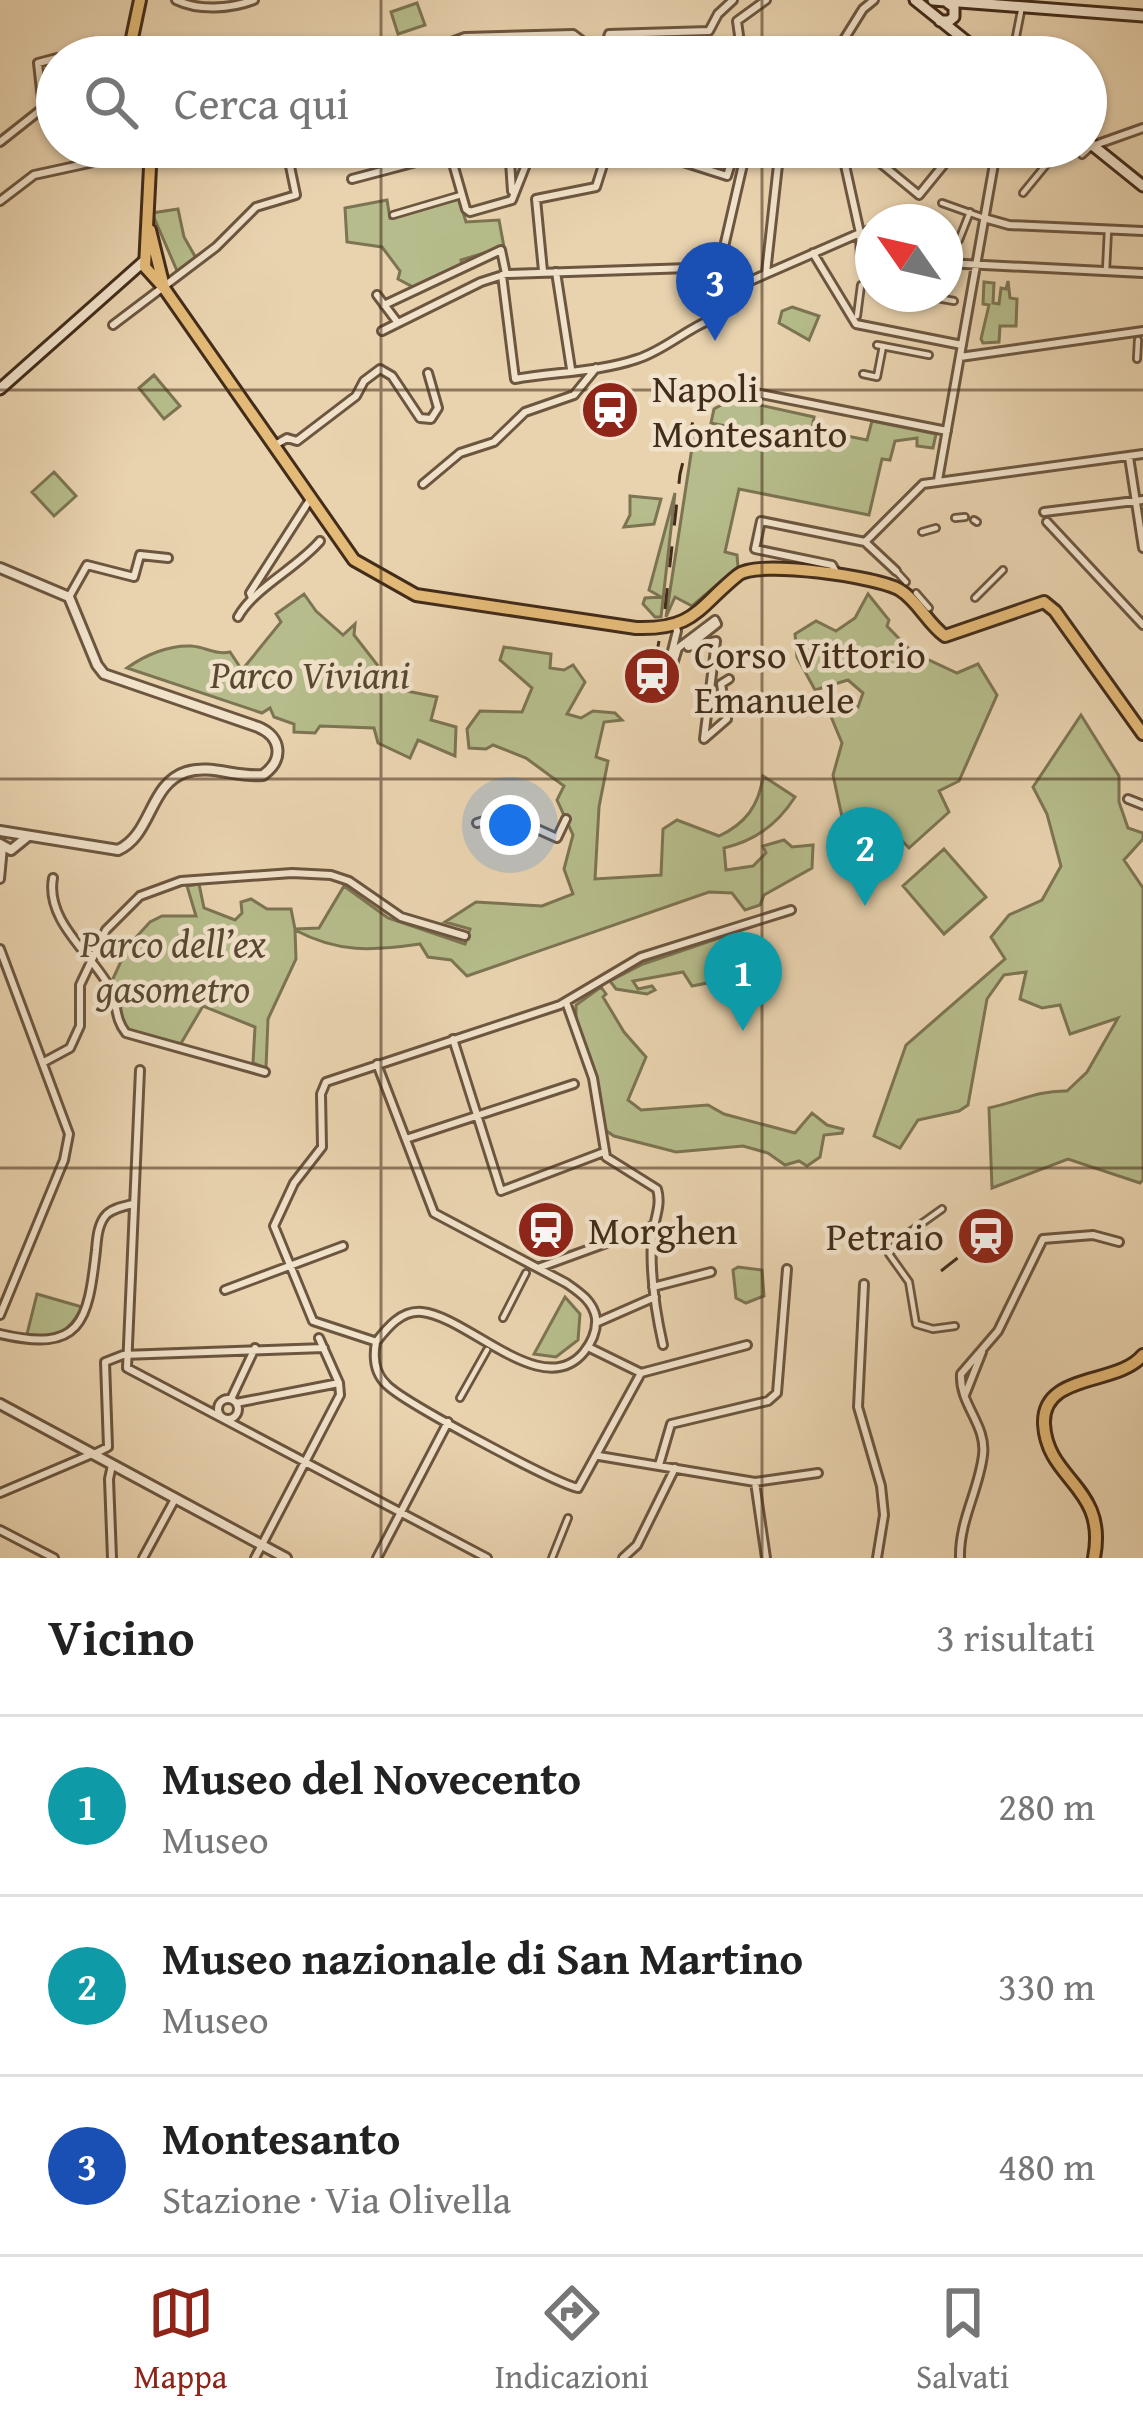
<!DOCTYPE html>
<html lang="it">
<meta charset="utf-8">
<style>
body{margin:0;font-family:"Gentium Book Plus",serif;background:#f6f6f6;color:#222}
.compass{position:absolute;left:855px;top:204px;width:108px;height:108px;border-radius:50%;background:#fff;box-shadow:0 3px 9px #0004;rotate:304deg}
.you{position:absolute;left:510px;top:825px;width:42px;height:42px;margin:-30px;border:9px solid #fff;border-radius:50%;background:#1a73e8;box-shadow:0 0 0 18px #1a73e833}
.badge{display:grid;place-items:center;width:78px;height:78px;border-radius:50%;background:#8f2418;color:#fff;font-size:39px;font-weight:700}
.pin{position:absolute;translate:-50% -99px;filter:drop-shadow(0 3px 6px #0008)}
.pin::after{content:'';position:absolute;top:63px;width:42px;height:36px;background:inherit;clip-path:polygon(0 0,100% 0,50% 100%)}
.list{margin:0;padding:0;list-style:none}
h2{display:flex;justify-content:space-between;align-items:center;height:156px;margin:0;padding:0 48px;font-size:51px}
h2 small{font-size:39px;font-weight:400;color:#767676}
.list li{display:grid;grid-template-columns:78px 1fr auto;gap:36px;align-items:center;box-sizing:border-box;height:180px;padding:0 48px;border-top:3px solid #e0e0e0}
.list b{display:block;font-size:45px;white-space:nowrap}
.list p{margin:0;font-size:39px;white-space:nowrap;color:#767676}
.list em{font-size:39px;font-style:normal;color:#767676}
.icon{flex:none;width:66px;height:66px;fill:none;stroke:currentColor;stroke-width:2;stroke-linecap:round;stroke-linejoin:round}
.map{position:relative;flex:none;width:1143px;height:1558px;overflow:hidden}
.search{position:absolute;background:#fff;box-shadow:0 3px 9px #0004;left:36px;right:36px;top:36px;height:132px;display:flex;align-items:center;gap:30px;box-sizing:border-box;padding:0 42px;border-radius:66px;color:#767676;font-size:45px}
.sheet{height:696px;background:#fff}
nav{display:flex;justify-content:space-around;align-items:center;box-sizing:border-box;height:168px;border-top:3px solid #e0e0e0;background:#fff;font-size:33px;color:#767676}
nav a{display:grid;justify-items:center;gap:6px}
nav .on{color:#8f2418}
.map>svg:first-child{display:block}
</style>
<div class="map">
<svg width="1143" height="1558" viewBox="0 0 1143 1558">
<rect width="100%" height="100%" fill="#e9d3af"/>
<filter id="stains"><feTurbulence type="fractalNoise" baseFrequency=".00167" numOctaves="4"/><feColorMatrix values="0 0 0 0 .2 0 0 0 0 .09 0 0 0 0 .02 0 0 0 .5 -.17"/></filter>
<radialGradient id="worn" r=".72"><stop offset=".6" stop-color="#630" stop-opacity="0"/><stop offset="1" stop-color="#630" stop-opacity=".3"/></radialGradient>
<path fill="#b6bc8b" stroke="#7c7452" stroke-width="3" d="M417,3L425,25L398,34L391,12Z
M459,199L466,222L499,220L504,247L461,260L462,264L413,287L398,279L400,271L382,247L347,242L345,208L387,200L390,218Z
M178,209L184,237L196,258L178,273L152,213Z
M1008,281L1010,298L1017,299L1016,326H1000L999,342L983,343L981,339L989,305L983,304L984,282L994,283L993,303L999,304L1001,288L1006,289Z
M792,307L819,316L809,340L779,323L782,311Z
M154,375L180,406L164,419L139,388Z
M732,399L814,417L812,429L867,440L872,421L936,434L933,448L917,446V438L895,441L890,460L882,459L869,515L739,489L725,552L737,555L738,567L692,606L675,597L666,617L695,428L725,434L727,428L755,432L711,423L714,409Z
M54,472L76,496L54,516L32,492Z
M675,493L661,617H655L643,604L645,598L661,597L649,590Z
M630,496L661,499L654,524L624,527L630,515Z
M304,594L316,611L343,635L355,624L354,635L396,689L437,697L431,720L456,727L455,756L418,740L410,758L378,743L374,728L320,726L315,733L294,732V724L274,717L270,708L262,713L127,668C145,655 169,645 191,646C206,647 215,655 230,652L242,670L281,622L276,614Z
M868,594L889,620L887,626L912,652L957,673L978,664L997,695L959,781L939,791L949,812L909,848L872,810L844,826L833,775L842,743L827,707L834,700L858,707L863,693L848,680L815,690L797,657L795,634L816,621L836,631L855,618Z
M504,647L551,654L550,668L564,670L573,665L585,682L567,714L581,718L593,711L615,713L622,720L604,722L596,757L608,761L599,807L595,879L661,875L663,829L677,820L719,836C745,824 759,806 763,776L795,797C778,824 755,841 724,848L726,870L753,866L766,853L763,846L784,840L792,847L813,845L812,868L764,895L760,905L745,910L732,893L709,892L467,976L451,960L428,957L420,944C372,951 338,953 295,930L296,959L268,1019L266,1068L253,1063L255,1027L203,1006L180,1045L125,1030L118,1020L111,983L128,946L150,922L162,916H196L187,886L199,884L204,908L235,920L242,913L241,902L251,899L267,909H291L295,929L319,928L344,886L388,918L465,944L470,929L445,922L476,902L542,906L573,894L564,869L573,835L557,800L564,786L526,758L493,745L486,749L469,748L467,729L480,711L522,712L532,688L500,660Z
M1081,715L1119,776V802L1128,828L1143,833V839L1124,860L1143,888V1180L1140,1183L1068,1159L992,1188L989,1108C1017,1102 1039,1090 1067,1091L1087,1072L1118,1018L1070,1034L1060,1005L1042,1008L1020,999L1026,972L1004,975L987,999L968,1105L959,1111L918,1120L900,1148L874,1136L906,1045L1005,959L991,937L1009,915L1042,900L1061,866L1047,814L1033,787Z
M944,849L986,897L944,934L903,886Z
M731,934L745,947L728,979L692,986L683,972L633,981L638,989L652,986L655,990L647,994L616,989L610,981L643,964Z
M601,987L606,994L603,997L624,1032L646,1057L628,1100L641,1110L708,1105L724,1114L795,1133L812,1113L827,1125L843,1129L842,1133L824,1135L820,1157L807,1166L799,1161L785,1165L768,1153L743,1146L676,1152L614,1136L605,1130L598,1084L576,1021V1005Z
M738,1267L762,1270L764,1296L746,1303L736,1298L733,1270Z
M37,1294L82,1307C69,1333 55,1341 27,1334Z
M565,1297L580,1314L578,1340L556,1357L534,1354Z"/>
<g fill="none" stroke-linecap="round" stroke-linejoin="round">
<g stroke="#6c563f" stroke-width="10">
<path id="pedestrian" d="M184,57V50
M1012,57L1022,6
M1082,155L1093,145
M1023,193L1046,165
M942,203L984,218
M393,215L461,195
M886,222L901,216
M920,222V221
M860,233L873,227
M959,240L970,212
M1106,271L1108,230
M926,296L954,301
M857,316L861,285
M877,345L929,355
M1137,359L1138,340
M863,374L877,377L883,346
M955,518L965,517
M974,520L977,522
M922,532L936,528
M896,571L906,582
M916,593L929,608
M975,598L1003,570
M942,1209L900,1239L889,1254L909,1282L916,1324L933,1329L955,1326
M503,1318L526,1273
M460,1398L487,1350
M552,1558L568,1518"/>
</g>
<g stroke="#6c563f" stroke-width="12">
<path id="minor" d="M176,0C199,11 230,9 254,0
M438,47L465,37L573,34L589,46V57
M697,49L730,57
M63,57L128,42
M410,57L436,48
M601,57L609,34L709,31L718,14L733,0
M742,57L737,21L766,0
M833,57L863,9L874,0
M0,142L43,108L38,63L57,58
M1095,145L1143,128
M509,147L512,191
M636,147L727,176L736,147
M841,147L860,233L861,259L873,260
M861,147L919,195L958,147
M457,151L470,147
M352,179L450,153L466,209L470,212L512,200L533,147
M0,201L34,175L149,150
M984,218L1009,225L1143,231
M813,253L856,324L962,345
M945,263L1143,273
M720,267L737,279L750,281L860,233
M543,271L536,199L596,187L603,165
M556,272L571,369
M766,273L780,147
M502,275L515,379C555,372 599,372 637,359C663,351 685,330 712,319L718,273L747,147
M377,295L398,323
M384,305L501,250L506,274
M113,325L216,247L256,207L296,195L286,147
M382,331L481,282L506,274L720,267
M960,357L1143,331
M756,393L947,431
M275,445L287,438L297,441L356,396L364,381L380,369L392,376L420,418L431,419L438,408L428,373
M1129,457L1143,548
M938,480L997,147
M423,484L460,453L494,442L525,412L574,395L596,368
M1044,512L1143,500
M1047,522L1143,625
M865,542L923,484L1143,454
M836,572L832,565L755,549L761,521L865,542L896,571
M69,597L87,565L134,577L140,555L168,558
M252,598L250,593L309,501
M238,617C254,588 297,568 320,541
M675,624L677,631L664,683L667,684L678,648L715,620L717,624L688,647L716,641L704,739L727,719L721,684L729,679
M1128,799L1143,805
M477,823L506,815L557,838L566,819
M53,878C45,921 92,954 110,988C118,1004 114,1018 126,1033L265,1072
M0,879L3,847
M0,949L69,1134L64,1160L0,1315
M566,1002L593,1078L606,1157L657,1189C662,1205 654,1220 652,1237C650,1273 655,1310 663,1345
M453,1039L501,1191L604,1152
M44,1062L70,1048L80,1026V985L106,930L140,896L181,881L292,873L331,875L349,881L401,917L465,936
M377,1064L434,1213L566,1283C579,1292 593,1301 596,1318C597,1331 592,1342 584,1352C543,1402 469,1317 422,1312C401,1310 387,1328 376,1342C373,1358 374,1373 387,1385C405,1403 553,1482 578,1488L641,1373
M140,1070L127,1368L487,1558
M406,1139L574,1084
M538,1268L653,1226
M864,1284L858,1407L881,1486L884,1515L877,1558
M653,1287L711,1272
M225,1290L343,1246
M598,1322L655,1297
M0,1334C81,1353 88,1323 96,1250C97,1238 98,1223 107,1214C114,1208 124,1206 133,1204
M374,1341L313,1321L274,1226L294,1183L322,1147L321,1094L326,1082L560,1005L641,957L791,910
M588,1347L641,1373L747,1345
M965,1395L982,1352
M218 1409a10 10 0 1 1 20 0a10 10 0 1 1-20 0Z
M231,1399L255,1348
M236,1403L339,1383
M94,1454L108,1447L105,1362L123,1355L324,1348
M599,1456L755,1482L818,1473
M659,1465L671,1424L768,1401L777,1393L787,1269
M755,1482L766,1558
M0,1493L92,1454
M0,1530L54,1558
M112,1558L109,1479L112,1465
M143,1558L175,1499
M255,1558L340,1395L339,1383L319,1338
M377,1558L448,1422
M623,1558L637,1545L675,1468
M960,1558C959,1521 979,1490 983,1455C987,1425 959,1404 961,1374L998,1331L1043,1239L1093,1235L1119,1242"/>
</g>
<g stroke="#6c563f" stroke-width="14">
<path id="tertiary" d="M0,568L69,597L97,665L104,674L258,727C282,737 284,760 263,775C237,778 211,764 186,772C149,784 152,835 118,850L0,831
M0,844L11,850L27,837
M0,1404L286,1558"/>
</g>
<g stroke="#422c1a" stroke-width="15">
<path id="secondary" d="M915,0L986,57
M933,0L1143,16
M940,21H949L954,17V7L948,3
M1086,140L1143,186
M0,389L143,262"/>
</g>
<g stroke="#422c1a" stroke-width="16">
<path id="primary" d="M128,57L140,0
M148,147L150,167L145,267L164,288L354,560L416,595L636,628C695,630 698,607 738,575C757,559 879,577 900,590C918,601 928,624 945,636L1044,602L1055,611L1143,734
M150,230L164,287
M1094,1558C1108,1486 1047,1481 1044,1424C1042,1372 1118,1386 1143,1355"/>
</g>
<use href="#pedestrian" stroke="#f1e2cb" stroke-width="4.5"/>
<use href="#minor" stroke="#f1e2cb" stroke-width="6"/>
<use href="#tertiary" stroke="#f1e2cb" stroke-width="8"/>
<use href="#secondary" stroke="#f1e2cb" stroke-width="9"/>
<use href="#primary" stroke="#e4ba78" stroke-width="10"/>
<path stroke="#422c1a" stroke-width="3" stroke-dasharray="21 21" stroke-linecap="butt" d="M665,609L680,474L706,368
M650,689L659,641
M941,1271L978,1242"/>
</g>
<path fill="none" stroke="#422c1a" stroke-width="3" stroke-opacity="0.55" d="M381,0V57M762,0V57M381,147V1558M762,147V1558M0,390H1143M0,779H1143M0,1168H1143"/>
<defs>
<g id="station-disc" transform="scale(3)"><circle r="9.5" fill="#8f2418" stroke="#f1e2cb"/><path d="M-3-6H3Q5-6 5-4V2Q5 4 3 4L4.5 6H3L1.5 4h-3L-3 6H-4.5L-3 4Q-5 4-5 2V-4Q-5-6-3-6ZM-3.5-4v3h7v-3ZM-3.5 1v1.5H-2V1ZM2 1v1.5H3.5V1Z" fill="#fff"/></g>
</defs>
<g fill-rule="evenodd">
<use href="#station-disc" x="610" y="410"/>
<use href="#station-disc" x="652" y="676"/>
<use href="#station-disc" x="546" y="1230"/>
<use href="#station-disc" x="986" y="1236"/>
</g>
<g text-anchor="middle" stroke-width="9" stroke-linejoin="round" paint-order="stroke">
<g font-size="39" fill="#422c1a" stroke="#f1e2cb" text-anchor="start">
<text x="652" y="402">Napoli<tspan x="652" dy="45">Montesanto</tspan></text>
<text x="694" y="668">Corso Vittorio<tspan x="694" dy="45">Emanuele</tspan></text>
<text x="588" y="1244">Morghen</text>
<text x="944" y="1250" text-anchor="end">Petraio</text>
</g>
<g font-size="39" font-style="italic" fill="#594931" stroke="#f1e2cb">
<text x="310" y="688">Parco Viviani</text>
<text x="173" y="957">Parco dell’ex<tspan x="173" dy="45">gasometro</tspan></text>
</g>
</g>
<rect width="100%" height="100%" filter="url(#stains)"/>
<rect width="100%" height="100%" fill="url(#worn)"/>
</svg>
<svg class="compass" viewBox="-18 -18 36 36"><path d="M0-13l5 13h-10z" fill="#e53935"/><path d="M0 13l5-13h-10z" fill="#767676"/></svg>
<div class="you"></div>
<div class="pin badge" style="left:743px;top:1031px;background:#0f9aa8">1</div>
<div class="pin badge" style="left:865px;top:906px;background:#0f9aa8">2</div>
<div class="pin badge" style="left:715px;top:341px;background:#1a4fb4">3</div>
<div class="search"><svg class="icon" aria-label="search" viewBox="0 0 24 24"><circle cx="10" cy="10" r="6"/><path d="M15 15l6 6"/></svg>Cerca qui</div>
</div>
<section class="sheet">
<h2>Vicino<small>3 risultati</small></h2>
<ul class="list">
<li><span class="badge" style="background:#0f9aa8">1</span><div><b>Museo del Novecento</b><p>Museo</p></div><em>280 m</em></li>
<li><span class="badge" style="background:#0f9aa8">2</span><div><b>Museo nazionale di San Martino</b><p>Museo</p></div><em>330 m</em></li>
<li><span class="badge" style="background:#1a4fb4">3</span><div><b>Montesanto</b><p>Stazione · Via Olivella</p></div><em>480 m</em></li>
</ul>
</section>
<nav>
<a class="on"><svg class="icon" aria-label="map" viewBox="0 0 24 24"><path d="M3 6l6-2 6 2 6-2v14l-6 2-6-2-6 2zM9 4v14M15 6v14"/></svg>Mappa</a>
<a><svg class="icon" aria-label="directions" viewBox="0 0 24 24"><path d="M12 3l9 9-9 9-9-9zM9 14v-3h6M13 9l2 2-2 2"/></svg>Indicazioni</a>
<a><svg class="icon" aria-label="saved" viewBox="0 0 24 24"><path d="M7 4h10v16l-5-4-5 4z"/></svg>Salvati</a>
</nav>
